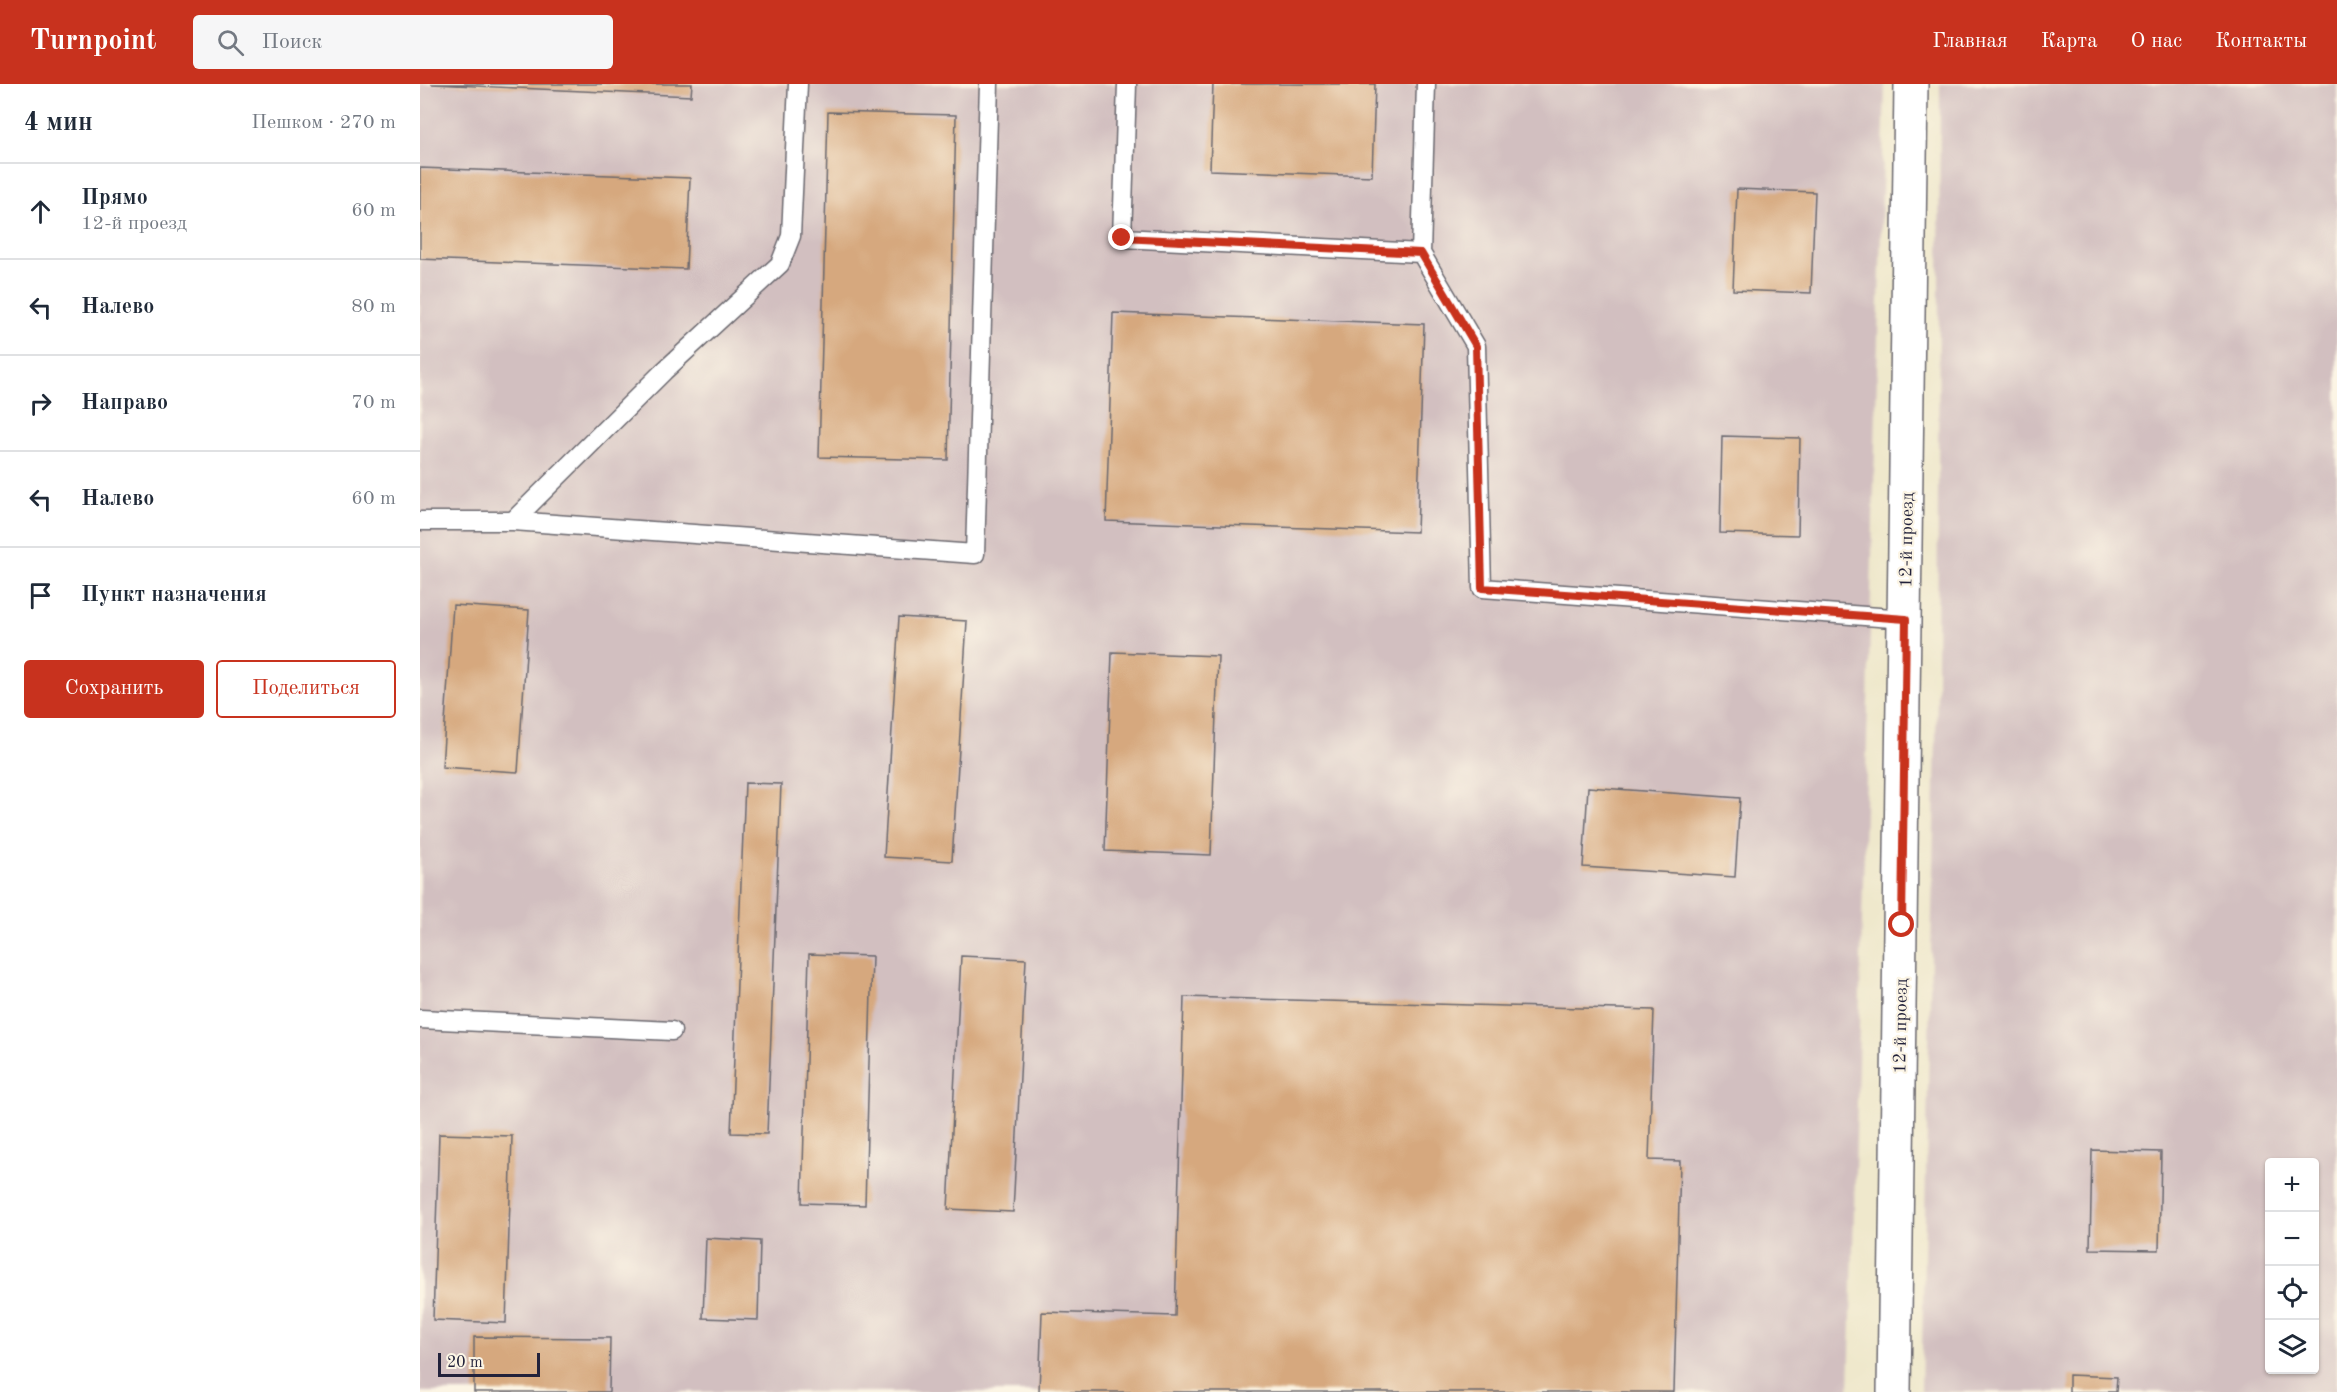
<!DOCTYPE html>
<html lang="ru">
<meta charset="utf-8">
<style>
body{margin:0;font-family:"Old Standard TT",serif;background:#f6f6f7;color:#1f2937}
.controls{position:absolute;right:18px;bottom:18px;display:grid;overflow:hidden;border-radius:6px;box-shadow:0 2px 4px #0004}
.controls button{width:54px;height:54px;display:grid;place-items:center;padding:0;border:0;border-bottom:2px solid #e0e1e3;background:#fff;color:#1f2937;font:30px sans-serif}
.scale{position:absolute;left:18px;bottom:15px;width:102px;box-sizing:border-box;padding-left:6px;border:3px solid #22223b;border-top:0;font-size:16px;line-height:21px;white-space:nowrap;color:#22223b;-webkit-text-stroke:4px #fcf5e5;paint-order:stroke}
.stop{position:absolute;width:18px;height:18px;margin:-14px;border:4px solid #c8321e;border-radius:50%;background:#fff}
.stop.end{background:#c8321e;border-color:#fff;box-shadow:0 2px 6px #0008}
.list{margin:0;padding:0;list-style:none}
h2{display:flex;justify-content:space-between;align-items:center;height:78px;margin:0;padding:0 24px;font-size:26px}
h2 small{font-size:20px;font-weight:400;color:#747a83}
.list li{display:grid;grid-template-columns:39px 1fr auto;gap:18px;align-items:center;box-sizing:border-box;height:96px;padding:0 24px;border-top:2px solid #e0e1e3}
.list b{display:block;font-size:22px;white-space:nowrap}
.list p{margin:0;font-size:20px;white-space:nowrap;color:#747a83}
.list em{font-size:20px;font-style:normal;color:#747a83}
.actions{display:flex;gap:12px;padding:18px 24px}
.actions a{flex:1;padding:14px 0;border:2px solid #c8321e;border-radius:6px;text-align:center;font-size:21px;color:#c8321e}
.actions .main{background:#c8321e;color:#fff}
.icon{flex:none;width:33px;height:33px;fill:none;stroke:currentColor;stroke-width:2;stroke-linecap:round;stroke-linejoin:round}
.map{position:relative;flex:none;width:1917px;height:1308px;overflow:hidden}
header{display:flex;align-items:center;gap:36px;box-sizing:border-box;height:84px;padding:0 30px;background:#c8321e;color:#fff}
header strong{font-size:28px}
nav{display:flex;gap:33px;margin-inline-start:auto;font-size:21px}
.search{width:420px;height:54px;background:#f6f6f7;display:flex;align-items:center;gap:15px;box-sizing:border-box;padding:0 21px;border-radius:6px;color:#747a83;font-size:22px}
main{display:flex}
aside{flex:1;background:#fff}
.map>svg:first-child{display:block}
</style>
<header>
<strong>Turnpoint</strong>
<div class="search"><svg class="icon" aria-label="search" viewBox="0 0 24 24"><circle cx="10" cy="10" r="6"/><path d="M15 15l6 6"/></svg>Поиск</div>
<nav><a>Главная</a><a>Карта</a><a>О нас</a><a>Контакты</a></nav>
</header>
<main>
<aside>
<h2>4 мин<small>Пешком · 270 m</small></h2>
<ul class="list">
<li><svg class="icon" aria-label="ahead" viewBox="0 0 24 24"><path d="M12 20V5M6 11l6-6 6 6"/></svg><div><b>Прямо</b><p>12-й проезд</p></div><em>60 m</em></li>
<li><svg class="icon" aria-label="left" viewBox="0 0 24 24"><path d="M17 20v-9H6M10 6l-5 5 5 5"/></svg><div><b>Налево</b></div><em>80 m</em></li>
<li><svg class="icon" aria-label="right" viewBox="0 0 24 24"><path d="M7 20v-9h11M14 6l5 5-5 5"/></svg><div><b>Направо</b></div><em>70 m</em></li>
<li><svg class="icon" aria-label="left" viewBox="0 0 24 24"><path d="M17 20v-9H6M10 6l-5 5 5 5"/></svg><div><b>Налево</b></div><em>60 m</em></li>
<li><svg class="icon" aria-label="arrive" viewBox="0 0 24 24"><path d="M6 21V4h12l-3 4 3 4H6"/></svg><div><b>Пункт назначения</b></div></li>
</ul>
<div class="actions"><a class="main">Сохранить</a><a>Поделиться</a></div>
</aside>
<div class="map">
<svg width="1917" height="1308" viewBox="0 0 1917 1308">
<rect width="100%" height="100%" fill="#fcf5e5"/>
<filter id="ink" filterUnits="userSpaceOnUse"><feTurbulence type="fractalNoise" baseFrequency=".0167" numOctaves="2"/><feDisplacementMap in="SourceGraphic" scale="12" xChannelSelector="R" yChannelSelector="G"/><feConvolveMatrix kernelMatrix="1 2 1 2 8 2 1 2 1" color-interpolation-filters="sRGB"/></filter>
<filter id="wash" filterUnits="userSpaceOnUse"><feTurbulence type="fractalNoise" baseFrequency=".008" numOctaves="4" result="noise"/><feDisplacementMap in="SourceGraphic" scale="24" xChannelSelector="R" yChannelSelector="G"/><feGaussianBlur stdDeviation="1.35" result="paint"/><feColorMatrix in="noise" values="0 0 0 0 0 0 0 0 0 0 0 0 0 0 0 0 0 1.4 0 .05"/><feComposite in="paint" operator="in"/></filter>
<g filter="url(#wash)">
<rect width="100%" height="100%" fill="#efe8cc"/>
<path fill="#d2bfc0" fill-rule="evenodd" d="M0,0H1465L1429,1308H0Z
M1520,0H1917V1308H1501L1517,610ZM1850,1078H1894V1286H1850Z"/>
<g id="blocks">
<path fill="#d6a87e" d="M11,0H272L271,12Z
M793,0H955L952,92L790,86Z
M408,28L536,31L528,376L399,373Z
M0,84L270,94L266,185L0,175Z
M1317,105L1395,108L1391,209L1313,206Z
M693,229L1004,240L997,448L686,437Z
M1302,352L1380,354L1378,451L1300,449Z
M33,521L109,526L98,688L22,683Z
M479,533L547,537L532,777L464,773Z
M692,568L798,572L791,771L685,767Z
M325,699L361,700L347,1050L311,1049Z
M1168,703L1320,714L1315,793L1163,783Z
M389,870L452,872L445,1121L382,1119Z
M541,872L606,875L593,1128L528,1125Z
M764,913L1234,926L1229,1076L1260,1077L1254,1308H619L622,1228L755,1232Z
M19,1050L92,1052L86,1239L13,1236Z
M1672,1066L1741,1068L1739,1166L1670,1165Z
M286,1154L340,1157L338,1236L283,1234Z
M54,1253L190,1254L189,1308H54Z
M1649,1291L1697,1293L1696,1308H1649Z"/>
</g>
</g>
<g filter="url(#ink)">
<use href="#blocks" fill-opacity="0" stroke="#6a676e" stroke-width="1.5"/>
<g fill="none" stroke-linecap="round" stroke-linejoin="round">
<g stroke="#6a676e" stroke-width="21">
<path id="service" d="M707,0L702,154L1001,169L1006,0
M1001,169L1056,262L1062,504L1486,535
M0,437H93L244,287L360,180L371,152L378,0
M93,437L555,470L569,0
M0,935L252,947"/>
</g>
<g stroke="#6a676e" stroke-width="36">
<path id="minor" d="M1474,1308L1491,0"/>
</g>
<use href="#service" stroke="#fff" stroke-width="18"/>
<use href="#minor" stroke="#fff" stroke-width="33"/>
</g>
</g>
<g fill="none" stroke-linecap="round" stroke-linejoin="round" filter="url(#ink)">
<path stroke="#c8321e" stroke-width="8" d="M702,154L1001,169L1056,262L1062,504L1486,535L1482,841"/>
</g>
<g text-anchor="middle" stroke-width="4.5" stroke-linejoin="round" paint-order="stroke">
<g font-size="18" fill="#22223b" stroke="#fcf5e5">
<text transform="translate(1486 456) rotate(-89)" y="6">12-й проезд</text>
<text transform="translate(1480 942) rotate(-89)" y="6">12-й проезд</text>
</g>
</g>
</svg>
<div class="controls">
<button>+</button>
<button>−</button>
<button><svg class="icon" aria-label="locate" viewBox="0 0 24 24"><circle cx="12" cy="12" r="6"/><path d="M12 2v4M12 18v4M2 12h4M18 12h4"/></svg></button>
<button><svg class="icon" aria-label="layers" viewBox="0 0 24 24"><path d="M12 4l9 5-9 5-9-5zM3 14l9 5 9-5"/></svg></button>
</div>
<div class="scale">20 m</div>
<div class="stop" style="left:1482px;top:841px"></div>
<div class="stop end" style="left:702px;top:154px"></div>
</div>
</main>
